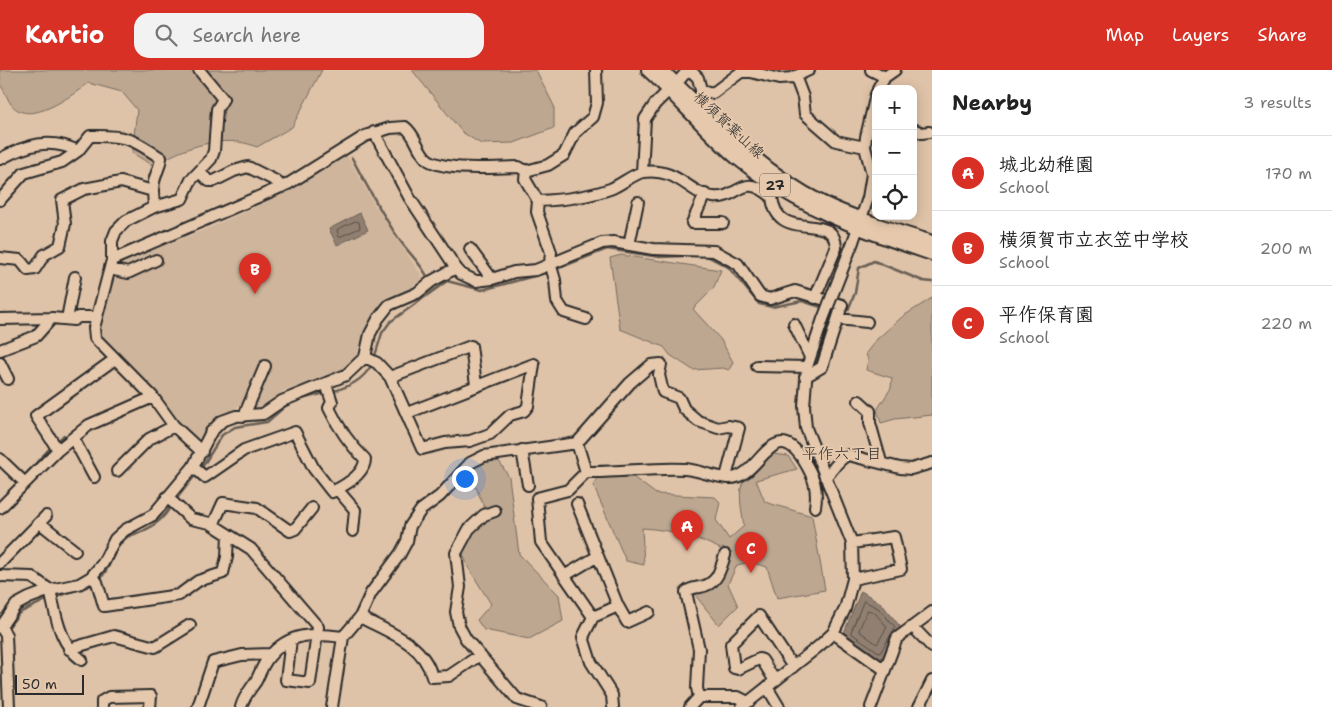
<!DOCTYPE html>
<meta charset="utf-8">
<style>
body{margin:0;font-family:"Shantell Sans","Klee One",sans-serif;background:#f2f2f2;color:#222}
.controls{position:absolute;right:15px;top:15px;display:grid;overflow:hidden;border-radius:10px;box-shadow:0 2px 12px #0003}
.controls button{width:45px;height:45px;display:grid;place-items:center;padding:0;border:0;border-bottom:1px solid #e0e0e0;background:#fff;color:#222;font:25px sans-serif}
.scale{position:absolute;left:15px;bottom:12px;width:69px;box-sizing:border-box;padding-left:5px;border:2px solid #2b2b2b;border-top:0;font-size:14px;line-height:18px;white-space:nowrap;color:#2b2b2b;-webkit-text-stroke:4px #e6c9ad;paint-order:stroke}
.you{position:absolute;left:464px;top:408px;width:18px;height:18px;margin:-12px;border:4px solid #fff;border-radius:50%;background:#1a73e8;box-shadow:0 0 0 8px #1a73e833}
.badge{display:grid;place-items:center;width:32px;height:32px;border-radius:50%;background:#d93025;color:#fff;font-size:16px;font-weight:700}
.pin{position:absolute;translate:-50% -41px;filter:drop-shadow(0 1px 2px #0008)}
.pin::after{content:'';position:absolute;top:26px;width:18px;height:15px;background:inherit;clip-path:polygon(0 0,100% 0,50% 100%)}
.list{margin:0;padding:0;list-style:none}
h2{display:flex;justify-content:space-between;align-items:center;height:65px;margin:0;padding:0 20px;font-size:21px}
h2 small{font-size:16px;font-weight:400;color:#767676}
.list li{display:grid;grid-template-columns:32px 1fr auto;gap:15px;align-items:center;box-sizing:border-box;height:75px;padding:0 20px;border-top:1px solid #e0e0e0}
.list b{display:block;font-size:19px;white-space:nowrap}
.list p{margin:0;font-size:16px;white-space:nowrap;color:#767676}
.list em{font-size:16px;font-style:normal;color:#767676}
.icon{flex:none;width:28px;height:28px;fill:none;stroke:currentColor;stroke-width:2;stroke-linecap:round;stroke-linejoin:round}
.map{position:relative;flex:none;width:932px;height:637px;overflow:hidden}
header{display:flex;align-items:center;gap:30px;box-sizing:border-box;height:70px;padding:0 25px;background:#d93025;color:#fff}
header strong{font-size:24px}
nav{display:flex;gap:28px;margin-inline-start:auto;font-size:18px}
.search{width:350px;height:45px;background:#f2f2f2;display:flex;align-items:center;gap:12px;box-sizing:border-box;padding:0 18px;border-radius:15px;color:#767676;font-size:19px}
main{display:flex}
aside{flex:1;background:#fff}
.map>svg:first-child{display:block}
</style>
<header>
<strong>Kartio</strong>
<div class="search"><svg class="icon" aria-label="search" viewBox="0 0 24 24"><circle cx="10" cy="10" r="6"/><path d="M15 15l6 6"/></svg>Search here</div>
<nav><a>Map</a><a>Layers</a><a>Share</a></nav>
</header>
<main>
<div class="map">
<svg width="932" height="637" viewBox="0 0 932 637">
<rect width="100%" height="100%" fill="#dfc3a8"/>
<filter id="ink" filterUnits="userSpaceOnUse"><feTurbulence type="fractalNoise" baseFrequency=".02" numOctaves="2"/><feDisplacementMap in="SourceGraphic" scale="10" xChannelSelector="R" yChannelSelector="G"/><feConvolveMatrix kernelMatrix="1 2 1 2 8 2 1 2 1" color-interpolation-filters="sRGB"/></filter>
<g filter="url(#ink)">
<path fill="#ceb59c" d="M345,82L377,139L423,208L410,219L387,230L364,263L356,286L344,298L313,312L283,321L264,337L250,340L239,335L235,340L220,344L209,355L203,368H196L181,354L157,322L103,267L101,262L117,197L125,190L202,161L290,121Z"/>
<path fill="#bda791" stroke="#74695e" d="M0,0H322L292,57L257,77C225,63 182,77 154,96L132,83L137,40L122,22L89,13C69,27 24,62 8,29C1,14 0,18 0,0Z
M412,0H536L554,36V58L514,73L481,74L462,62Z
M621,185L721,200L713,219L693,239L721,270L733,292L729,300L723,298L693,300L670,285L664,277L620,259L610,188Z
M932,228V345L895,349L881,353L877,340L891,318L892,308L866,300L868,290L866,283L877,269L902,247Z
M773,384L788,386L797,399L756,410L765,432L812,446L825,520L777,528L767,497L750,492L737,495L728,514L738,536L719,555L695,525L717,512L728,483C699,467 674,460 642,458L644,495L626,491L593,415L600,406L633,407L656,424L715,427L720,432L716,450L729,469L744,456C737,413 737,409 773,384Z
M487,391H499L509,407L519,484L559,525L563,551L529,569L484,560L477,550L491,534L468,497L461,478L473,464L484,437L476,417L466,420L461,416L470,397Z"/>
<path fill="#918071" stroke="#685e55" d="M360,143L368,160L337,175L329,159Z
M861,521L881,533L903,560L895,566L882,592L843,565Z"/>
<g fill="none" stroke-linecap="round" stroke-linejoin="round">
<path stroke="#544d47" stroke-width="1" d="M356,151L359,152L360,158L339,167L337,160Z
M864,531L878,538L895,557L880,583L851,563Z
M868,540L875,543L887,557L877,574L859,561Z"/>
<path stroke="#685e55" stroke-width="2.5" d="M352,88C367,116 381,143 399,169C409,184 422,194 429,210
M554,200L607,179L660,187L705,185L728,197L759,234L772,237L802,231L824,238
M842,240H848L855,223L859,198L874,191L923,211L932,212
M374,289L382,263L390,252L447,211L482,220L549,202
M331,322C348,317 363,311 372,294
M56,373L64,365
M201,399L222,365L235,357L267,352L290,332L325,323
M23,407L52,376
M1,430L19,411
M174,432L197,403
M99,510C112,497 113,478 127,467C132,464 140,463 145,460C156,455 165,446 171,436
M55,527L89,516L95,513
M7,559L19,543L50,528"/>
<g stroke="#2b2b2b" stroke-width="14">
<path id="minor" d="M199,0L223,29L217,39L214,81L211,89L191,110L182,129L154,137L126,151L116,161L112,171V190L94,258L95,268L153,327L174,356L202,382
M690,0L698,8L701,20L713,23L741,2H751L779,9L792,8L809,0
M871,0L885,7
M795,6L803,27L805,44L836,71L865,77
M676,14L688,0
M878,19L885,7L895,0
M913,59L922,63L929,62
M374,62L409,127L456,198L461,204L476,211L492,209L514,202L536,200L602,173L613,172L653,179L714,181L738,194L760,226L770,229L795,221L842,235L822,297L805,307
M0,89C26,75 50,67 78,81
M199,102L209,111H214L234,101L248,97L276,111L282,117
M642,102L645,49L655,34L668,21
M705,124L692,153H723
M0,130L24,103L62,92L78,81L90,66C126,65 131,68 161,88C159,103 153,105 153,121
M538,131C562,130 587,127 610,119C621,115 633,104 643,102C678,97 689,124 713,127C740,130 741,100 772,127C777,176 835,138 836,178L815,228
M853,172L868,128L872,104L865,77L866,67L876,24
M629,175L638,132
M470,179L492,209
M0,188L20,190L28,200L35,199L44,185L60,176L65,154L62,130L84,119L121,112L153,121L154,137
M112,190L288,114L365,66L390,58L405,57C416,65 417,80 427,89C443,102 497,97 519,97L526,101
M110,199L128,203L156,190
M0,249L52,248L74,250L78,247H96
M67,249L75,207
M586,249L564,242L557,231L555,210L550,193L551,182L537,142L538,131L525,109L526,101L548,95L564,85L575,63L593,47L597,33L596,0
M838,249L867,252
M794,254L810,287
M0,280L36,266L52,248
M365,287L377,293L390,307L471,276L476,315
M0,293L8,309
M757,296L807,297
M390,307L422,379L445,373L470,371L490,364L510,345L524,341L528,336L534,294L407,343
M859,331L870,341V353L881,392
M244,346L265,296
M73,368L94,407
M577,373L630,313L651,295L661,294L659,305L663,322L679,328L684,339L698,351L718,358L728,356L739,358L726,407
M58,380L36,346L115,289
M522,380L528,415
M0,389L25,413
M193,397L205,407L244,380L295,362L314,399L332,422C344,416 365,404 365,389C349,374 339,359 329,338L332,332L326,314
M117,401L149,369L174,356
M825,407C834,400 837,390 848,385L900,398L911,399L932,393
M337,419L355,440L353,461
M167,427L191,449L210,453L251,479L318,557L310,613L286,610L291,570
M577,434L618,536L627,552L649,542
M0,438L58,380L89,355L153,327
M495,441L484,445L469,459L456,483L460,517L456,542L459,556L466,569L517,629L541,637
M40,453L75,481
M213,455L223,433L257,438L290,461L295,459L312,438
M852,473L894,467L901,499L853,509
M0,493L46,446
M0,506L32,507L50,520C56,545 59,574 82,590
M564,506L598,486
M91,507L97,512L104,536L179,525L198,511L223,503L227,487L228,465
M360,547C388,562 424,573 432,607L449,606L480,585
M593,547L618,536
M1,557L6,565L9,637
M913,557L932,577
M0,558L16,535L29,528L50,520L79,514L91,507L103,493L115,469L125,460L153,445L193,397L211,362L222,351L236,346L263,344L282,331L346,305L365,287L370,264L378,249L389,235L417,223L432,211L456,198
M833,563L885,600
M69,579L114,566L155,577L190,555
M775,611L762,590L759,589L738,599L734,598L731,574L759,546L793,597
M767,617L779,637
M699,627L697,618L699,579L686,522C690,518 694,518 700,517C718,514 720,500 725,485
M102,637V631L109,627L151,626L150,637
M198,637L213,592L242,585L271,584
M241,637C244,626 250,620 256,611C260,603 263,594 269,587C289,562 314,563 343,567L360,547L371,523L400,484L407,471L410,456L421,440L440,426L470,393L484,386L577,373L586,402
M332,637L343,567
M613,637L612,625L591,592L583,567L593,547L541,472L537,428L568,420L586,402C619,403 653,397 685,399C700,400 715,408 730,408C759,409 773,342 804,391C814,407 818,419 815,437
M690,637L699,627H738L748,632
M742,637L819,576L833,563L845,539L853,509L852,473L806,358L804,336L807,297L823,249
M871,637L897,568L932,542
M919,637L932,611"/>
</g>
<g stroke="#2b2b2b" stroke-width="16">
<path id="major" d="M648,0C679,28 706,62 738,89C798,138 860,160 932,184
M662,0C712,48 758,100 821,132C856,149 894,160 932,172"/>
</g>
<use href="#minor" stroke="#e6c9ad" stroke-width="10"/>
<use href="#major" stroke="#e6c9ad" stroke-width="12"/>
<g stroke="#2b2b2b" stroke-width="14" stroke-linecap="butt">
<path id="minor-bridge" d="M823,249L853,172"/>
</g>
<use href="#minor-bridge" stroke="#e6c9ad" stroke-width="10"/>
</g>
</g>
<g text-anchor="middle" stroke-width="4" stroke-linejoin="round" paint-order="stroke">
<rect fill="#e6c9ad" stroke="#635a52" stroke-width="1" x="760" y="103.5" width="30" height="23" rx="4"/>
<g font-size="14" font-weight="bold" fill="#2b2b2b">
<text x="775" y="120">27</text>
</g>
<g font-size="15" fill="#2b2b2b" stroke="#e6c9ad">
<text transform="translate(729 55) rotate(43)" y="5">横須賀葉山線</text>
</g>
<g font-size="16" fill="#2b2b2b" stroke="#e6c9ad">
<text x="842" y="389">平作六丁目</text>
</g>
</g>
</svg>
<div class="controls">
<button>+</button>
<button>−</button>
<button><svg class="icon" aria-label="locate" viewBox="0 0 24 24"><circle cx="12" cy="12" r="6"/><path d="M12 2v4M12 18v4M2 12h4M18 12h4"/></svg></button>
</div>
<div class="scale">50 m</div>
<div class="you"></div>
<div class="pin badge" style="left:687px;top:481px">A</div>
<div class="pin badge" style="left:255px;top:224px">B</div>
<div class="pin badge" style="left:751px;top:503px">C</div>
</div>
<aside>
<h2>Nearby<small>3 results</small></h2>
<ul class="list">
<li><span class="badge">A</span><div><b>城北幼稚園</b><p>School</p></div><em>170 m</em></li>
<li><span class="badge">B</span><div><b>横須賀市立衣笠中学校</b><p>School</p></div><em>200 m</em></li>
<li><span class="badge">C</span><div><b>平作保育園</b><p>School</p></div><em>220 m</em></li>
</ul>
</aside>
</main>
